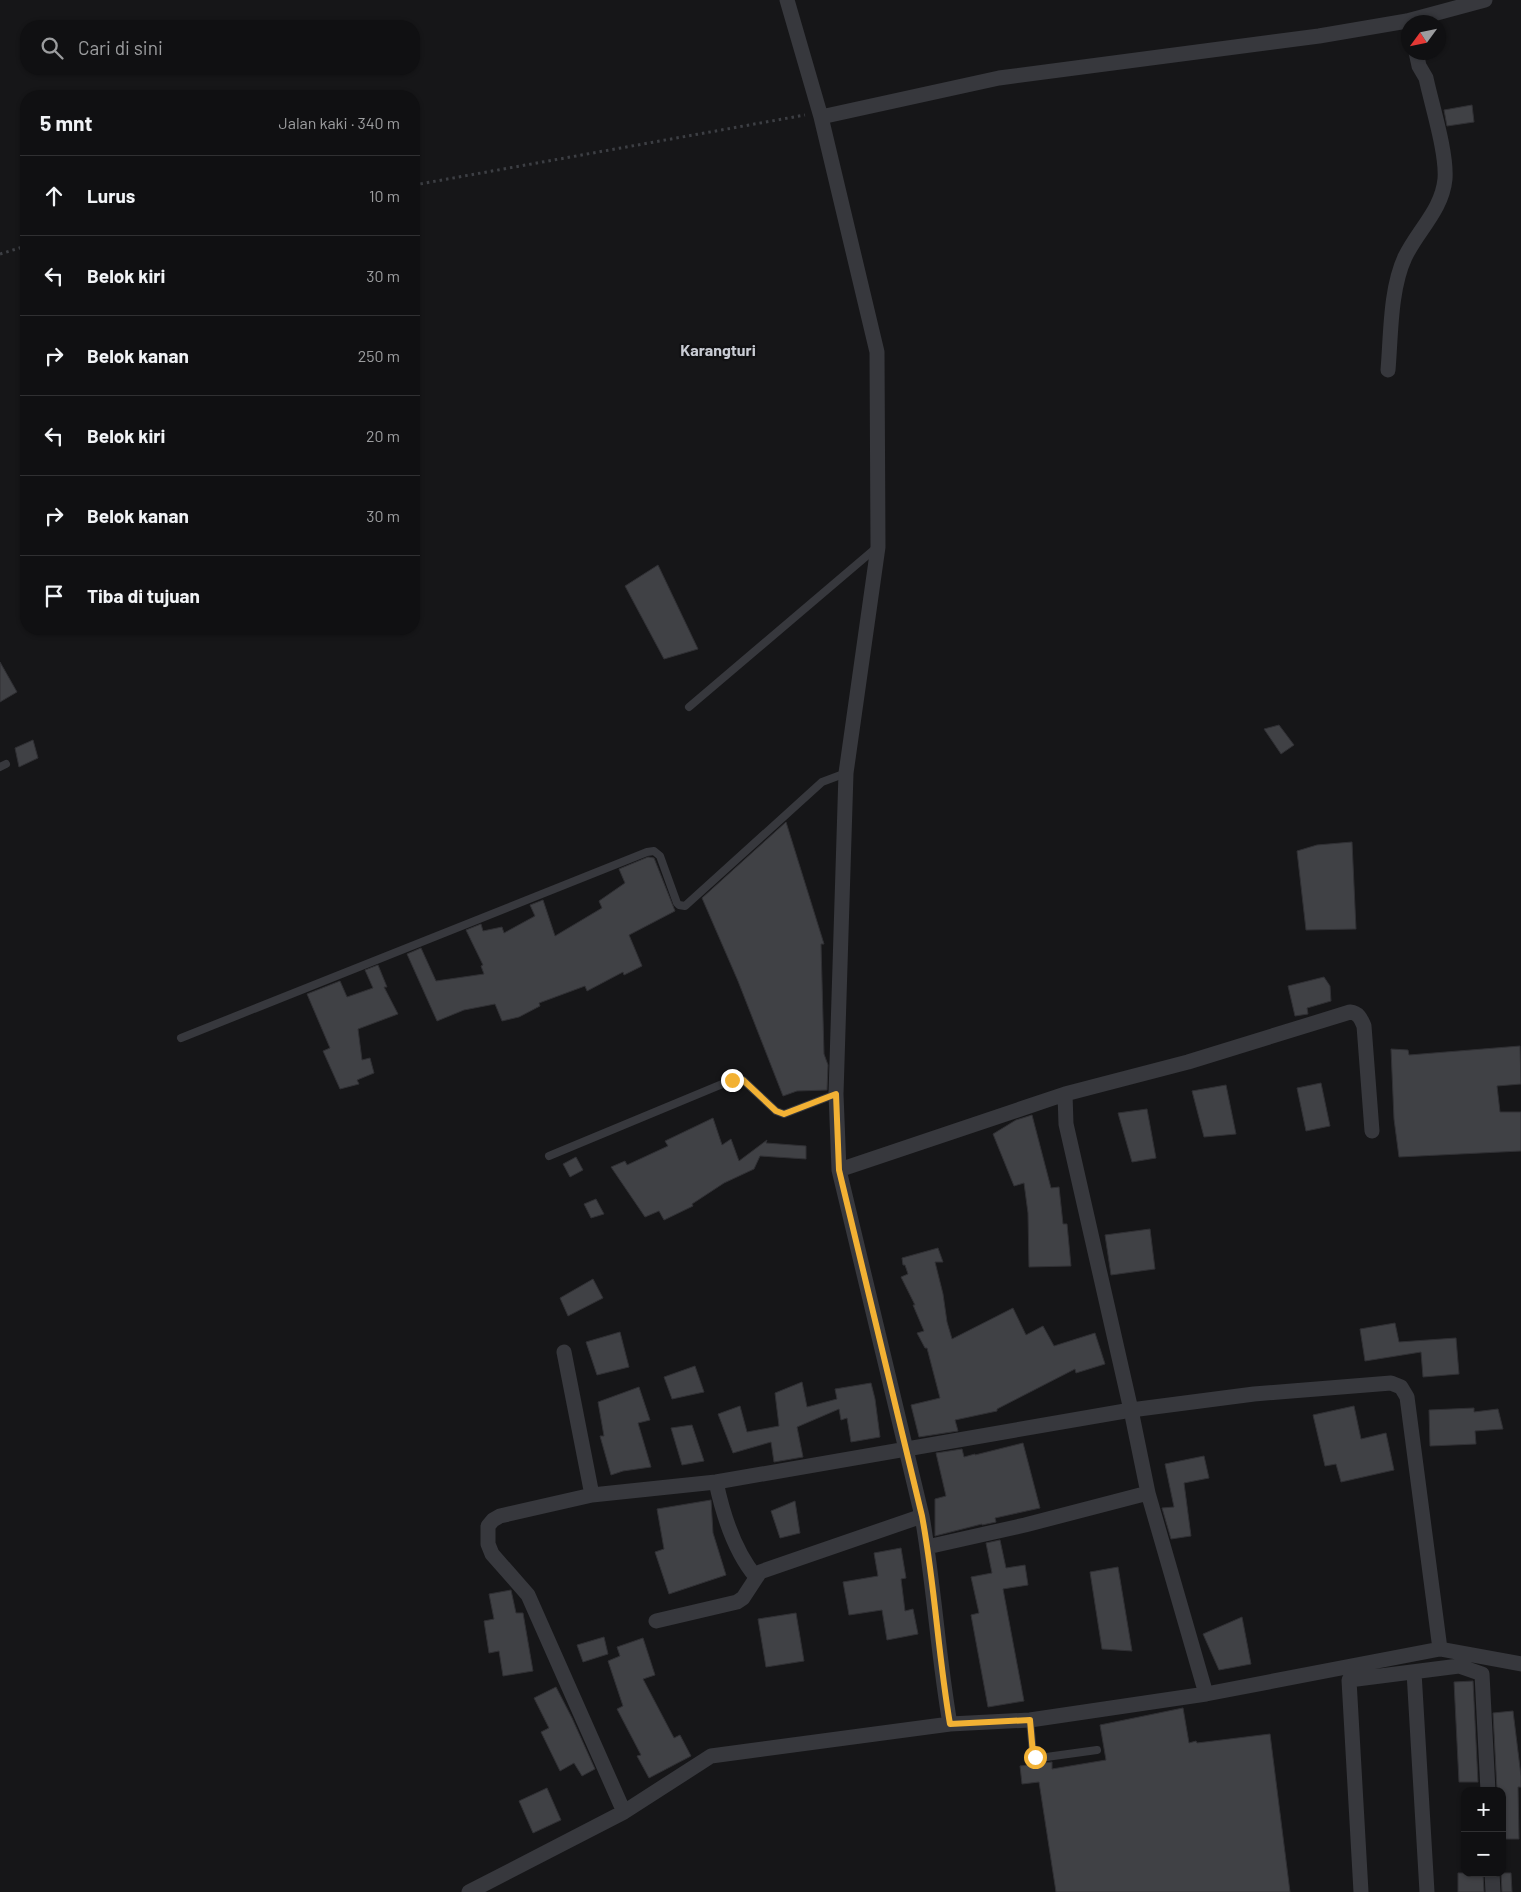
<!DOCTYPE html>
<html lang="id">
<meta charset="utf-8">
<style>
body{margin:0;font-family:Barlow,sans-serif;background:#19191b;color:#f1f3f6}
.controls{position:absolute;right:15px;bottom:15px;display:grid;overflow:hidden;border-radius:10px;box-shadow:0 1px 4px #0004}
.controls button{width:45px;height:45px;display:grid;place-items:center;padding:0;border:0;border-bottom:1px solid #303032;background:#101012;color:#f1f3f6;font:25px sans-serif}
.compass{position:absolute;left:1401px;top:15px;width:45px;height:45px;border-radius:50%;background:#101012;box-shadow:0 1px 4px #0004;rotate:237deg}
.stop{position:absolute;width:15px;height:15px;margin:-11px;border:4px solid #f2b134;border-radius:50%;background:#fff}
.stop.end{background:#f2b134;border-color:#fff;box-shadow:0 1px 5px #0008}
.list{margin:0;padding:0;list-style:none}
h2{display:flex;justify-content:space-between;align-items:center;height:65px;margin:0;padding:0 20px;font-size:21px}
h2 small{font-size:16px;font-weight:400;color:#9c9d9f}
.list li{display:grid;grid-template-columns:32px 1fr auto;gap:15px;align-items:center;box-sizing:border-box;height:80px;padding:0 20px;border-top:1px solid #303032}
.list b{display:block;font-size:19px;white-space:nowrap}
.list em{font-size:16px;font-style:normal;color:#9c9d9f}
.icon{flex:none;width:28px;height:28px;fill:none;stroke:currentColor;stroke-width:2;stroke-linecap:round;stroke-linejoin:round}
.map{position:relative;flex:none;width:1521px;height:1892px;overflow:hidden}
.search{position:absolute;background:#101012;box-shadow:0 1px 4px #0004;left:20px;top:20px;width:400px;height:55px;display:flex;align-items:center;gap:12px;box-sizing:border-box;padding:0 18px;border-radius:20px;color:#9c9d9f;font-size:19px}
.panel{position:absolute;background:#101012;box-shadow:0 1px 4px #0004;left:20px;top:90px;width:400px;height:545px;border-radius:20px}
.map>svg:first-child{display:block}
</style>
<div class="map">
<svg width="1521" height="1892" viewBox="0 0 1521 1892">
<rect width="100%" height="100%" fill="#161618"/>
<path fill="#404145" stroke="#303034" d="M1472,105L1474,122L1447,126L1444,110Z
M658,565L698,649L664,659L625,586Z
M0,662L17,692L0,702Z
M1279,725L1294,745L1281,754L1264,729Z
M33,740L38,758L19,767L15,748Z
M786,822L824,944H821L824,1054L828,1065L827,1090L797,1091L783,1096L738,981L702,898Z
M1352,842L1356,929L1306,930L1297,851L1317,845Z
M648,857L654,858L675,911L629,935L642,966L624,975L623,972L587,991L585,986L539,1003L540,1006L519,1017L502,1021L495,1004L464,1010L437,1021L407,954L421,948L436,981L484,974L481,966L483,965L466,930L481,924L483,931L502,927L504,933L535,916L530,905L543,900L555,936L602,908L599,901L625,883L619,869Z
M378,965L387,987H384L398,1014L358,1029L362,1060L370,1058L374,1073L357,1080L359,1084L340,1089L323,1051L330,1048L307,994L340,981L347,997L373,988L365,970Z
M1324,977L1330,986L1331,1001L1307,1008L1308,1014L1295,1016L1288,986Z
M1520,1046L1521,1084L1497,1086L1500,1112H1521V1151L1399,1157L1394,1119L1391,1049L1408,1050L1409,1055Z
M1321,1083L1330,1126L1306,1131L1297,1088Z
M1226,1085L1236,1134L1204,1137L1192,1091Z
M1147,1109L1156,1158L1132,1162L1118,1113Z
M1032,1115L1051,1188L1059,1187L1063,1224H1067L1071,1266L1029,1267L1028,1213L1024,1183L1014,1186L993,1134L1016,1120Z
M713,1118L722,1145L731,1139L739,1161L767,1140L766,1143L806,1146V1159L760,1156L754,1169L724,1183L692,1204L693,1206L664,1220L659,1211L645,1217L611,1167L625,1161L627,1165L668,1146L665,1141Z
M576,1157L583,1170L570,1177L563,1164Z
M596,1199L604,1214L591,1218L584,1204Z
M1150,1229L1155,1269L1111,1275L1105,1235Z
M938,1248L943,1262H935L943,1294L947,1322L952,1339L1013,1308L1026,1335L1043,1326L1054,1346L1095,1333L1105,1364L1076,1373L1075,1369L997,1409V1411L955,1420L958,1431L919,1437L911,1405L940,1398L927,1348H925L917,1333L924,1331L913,1305H915L901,1277L908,1274L905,1265H903L902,1258Z
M593,1279L603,1298L568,1316L560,1298Z
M1395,1323L1399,1342L1456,1338L1459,1374L1423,1377L1421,1352L1365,1361L1360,1329Z
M620,1332L629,1367L597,1375L586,1342Z
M695,1366L704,1392L672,1399L664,1377Z
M802,1382L807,1407L837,1399L835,1389L871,1383L875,1399L880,1437L851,1442L847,1418L841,1420L839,1409L797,1427L803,1457L774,1462L771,1442L733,1453L718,1414L740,1406L747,1432L779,1426L775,1393Z
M639,1387L650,1420L638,1423L651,1467L623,1471L611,1475L600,1436H604L598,1402Z
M1354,1406L1361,1439L1386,1433L1394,1470L1341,1482L1336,1464L1325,1466L1313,1415Z
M1474,1408V1412L1498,1409L1503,1429L1475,1431L1476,1444L1430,1446L1429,1410Z
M692,1425L704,1461L682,1465L671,1428Z
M1023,1443L1040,1508L995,1518L996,1522L982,1525V1524L935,1536V1499L946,1496L936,1453L962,1449L964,1457L975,1454V1455Z
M1204,1456L1209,1478L1184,1483L1191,1536L1171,1539L1162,1508L1174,1507L1165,1464Z
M711,1500L713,1533L726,1575L669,1594L655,1552L664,1549L657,1509Z
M795,1501L800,1533L780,1538L771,1511Z
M1000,1540L1006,1568L1025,1565L1028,1585L1003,1589L1024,1701L988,1707L971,1615L979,1613L971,1577L992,1573L986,1543Z
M901,1548L906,1578L901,1579L905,1611L913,1609L918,1634L887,1640L882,1610L849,1615L843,1582L878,1576L874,1553Z
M1118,1567L1132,1651L1102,1649L1090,1572Z
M511,1590L516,1613H523L533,1671L503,1676L499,1651L489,1653L484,1621L494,1619L489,1594Z
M796,1613L804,1661L766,1667L758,1619Z
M1242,1617L1251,1664L1219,1670L1203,1634Z
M604,1637L608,1654L583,1662L577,1645Z
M643,1638L655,1675L643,1679L674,1738L680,1735L691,1756L649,1778L637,1756L641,1755L617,1709L623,1706L608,1661L620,1656L617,1647Z
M1473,1681L1478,1782H1459L1454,1682Z
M556,1687L572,1718L595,1769L582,1776L574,1763L560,1771L541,1732L549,1728L534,1698Z
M1183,1708L1189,1743L1196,1741L1197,1743L1270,1734L1290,1892H1056L1039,1782L1022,1784L1020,1766L1052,1762V1769L1106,1760L1100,1725Z
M1513,1711L1521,1776V1787H1518L1519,1839H1502V1789L1497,1790L1493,1713Z
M547,1788L561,1820L533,1833L519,1801Z
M1458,1873H1483L1484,1892H1458Z
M1501,1873H1511L1512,1892H1502Z"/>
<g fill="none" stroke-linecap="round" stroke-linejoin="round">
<path stroke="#3d3f44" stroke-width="3" stroke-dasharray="2.5 4" stroke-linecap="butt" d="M414,185L805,115
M0,254L26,246"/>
<path stroke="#37383d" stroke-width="8" d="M689,707L876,548
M0,767L6,764
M181,1038L647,852L654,851L660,856L677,903L679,905L685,906L822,782L846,773
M549,1156L732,1080H743L776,1111L784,1114L836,1094
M1030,1720L1033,1754L1039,1758L1097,1750"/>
<path stroke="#37383d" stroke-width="15" d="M821,117L999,78L1319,36L1407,21L1485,0
M1388,370C1391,335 1390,289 1405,257C1418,230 1442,210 1445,179C1447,153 1432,106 1426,78L1419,66L1416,52
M839,1170L1065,1094
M564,1352L592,1495
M716,1482C723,1515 734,1551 756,1577
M927,1547L1025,1525L1148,1493
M656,1621L737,1602L743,1598L760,1572L922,1516
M1414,1672L1427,1892
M1206,1694L1148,1493L1131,1410L1066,1124L1065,1094L1188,1062L1350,1012C1359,1013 1361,1019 1364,1026L1372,1131
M950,1724L1030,1720L1206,1694L1440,1649
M624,1812L528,1595L492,1554L488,1544V1526L493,1520L500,1516L592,1495L716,1482L1131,1410L1254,1394L1391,1383L1401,1387L1407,1397L1440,1649L1521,1664
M1492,1873L1493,1892
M469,1892L624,1812L711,1756L950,1724C938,1655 934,1585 922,1516L839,1170L836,1094L846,773L878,547L877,352L821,117L787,0
M1361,1892L1349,1680L1459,1666L1482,1674L1488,1791"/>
</g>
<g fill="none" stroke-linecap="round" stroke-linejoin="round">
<path stroke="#f2b134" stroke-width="6" d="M732,1080H743L776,1111L784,1114L836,1094L839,1170L922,1516C935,1585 938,1655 950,1724L1030,1720L1033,1754L1035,1757"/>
</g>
<g text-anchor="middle" stroke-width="4.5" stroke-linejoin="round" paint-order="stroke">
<g font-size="16" font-weight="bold" fill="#c9ccd4" stroke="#111113">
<text x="718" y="356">Karangturi</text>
</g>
</g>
</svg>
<div class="controls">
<button>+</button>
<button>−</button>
</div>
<svg class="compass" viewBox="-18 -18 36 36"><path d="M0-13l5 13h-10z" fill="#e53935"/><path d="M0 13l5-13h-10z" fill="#9c9d9f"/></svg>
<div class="stop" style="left:1035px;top:1757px"></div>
<div class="stop end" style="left:732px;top:1080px"></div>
<div class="search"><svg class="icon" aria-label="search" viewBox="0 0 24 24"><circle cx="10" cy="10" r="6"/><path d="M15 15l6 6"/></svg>Cari di sini</div>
<section class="panel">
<h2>5 mnt<small>Jalan kaki · 340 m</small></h2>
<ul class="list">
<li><svg class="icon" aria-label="ahead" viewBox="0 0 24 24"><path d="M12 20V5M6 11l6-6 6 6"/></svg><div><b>Lurus</b></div><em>10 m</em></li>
<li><svg class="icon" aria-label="left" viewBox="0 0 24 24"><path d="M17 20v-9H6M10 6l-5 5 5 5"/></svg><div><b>Belok kiri</b></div><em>30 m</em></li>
<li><svg class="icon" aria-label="right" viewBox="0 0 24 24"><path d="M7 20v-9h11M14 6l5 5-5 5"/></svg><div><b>Belok kanan</b></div><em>250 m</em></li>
<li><svg class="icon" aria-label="left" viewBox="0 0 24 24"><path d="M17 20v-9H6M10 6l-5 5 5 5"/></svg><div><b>Belok kiri</b></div><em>20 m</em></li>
<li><svg class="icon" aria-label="right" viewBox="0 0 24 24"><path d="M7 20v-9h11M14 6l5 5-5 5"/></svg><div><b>Belok kanan</b></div><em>30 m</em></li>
<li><svg class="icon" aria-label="arrive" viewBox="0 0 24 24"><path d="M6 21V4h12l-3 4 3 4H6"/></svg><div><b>Tiba di tujuan</b></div></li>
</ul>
</section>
</div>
